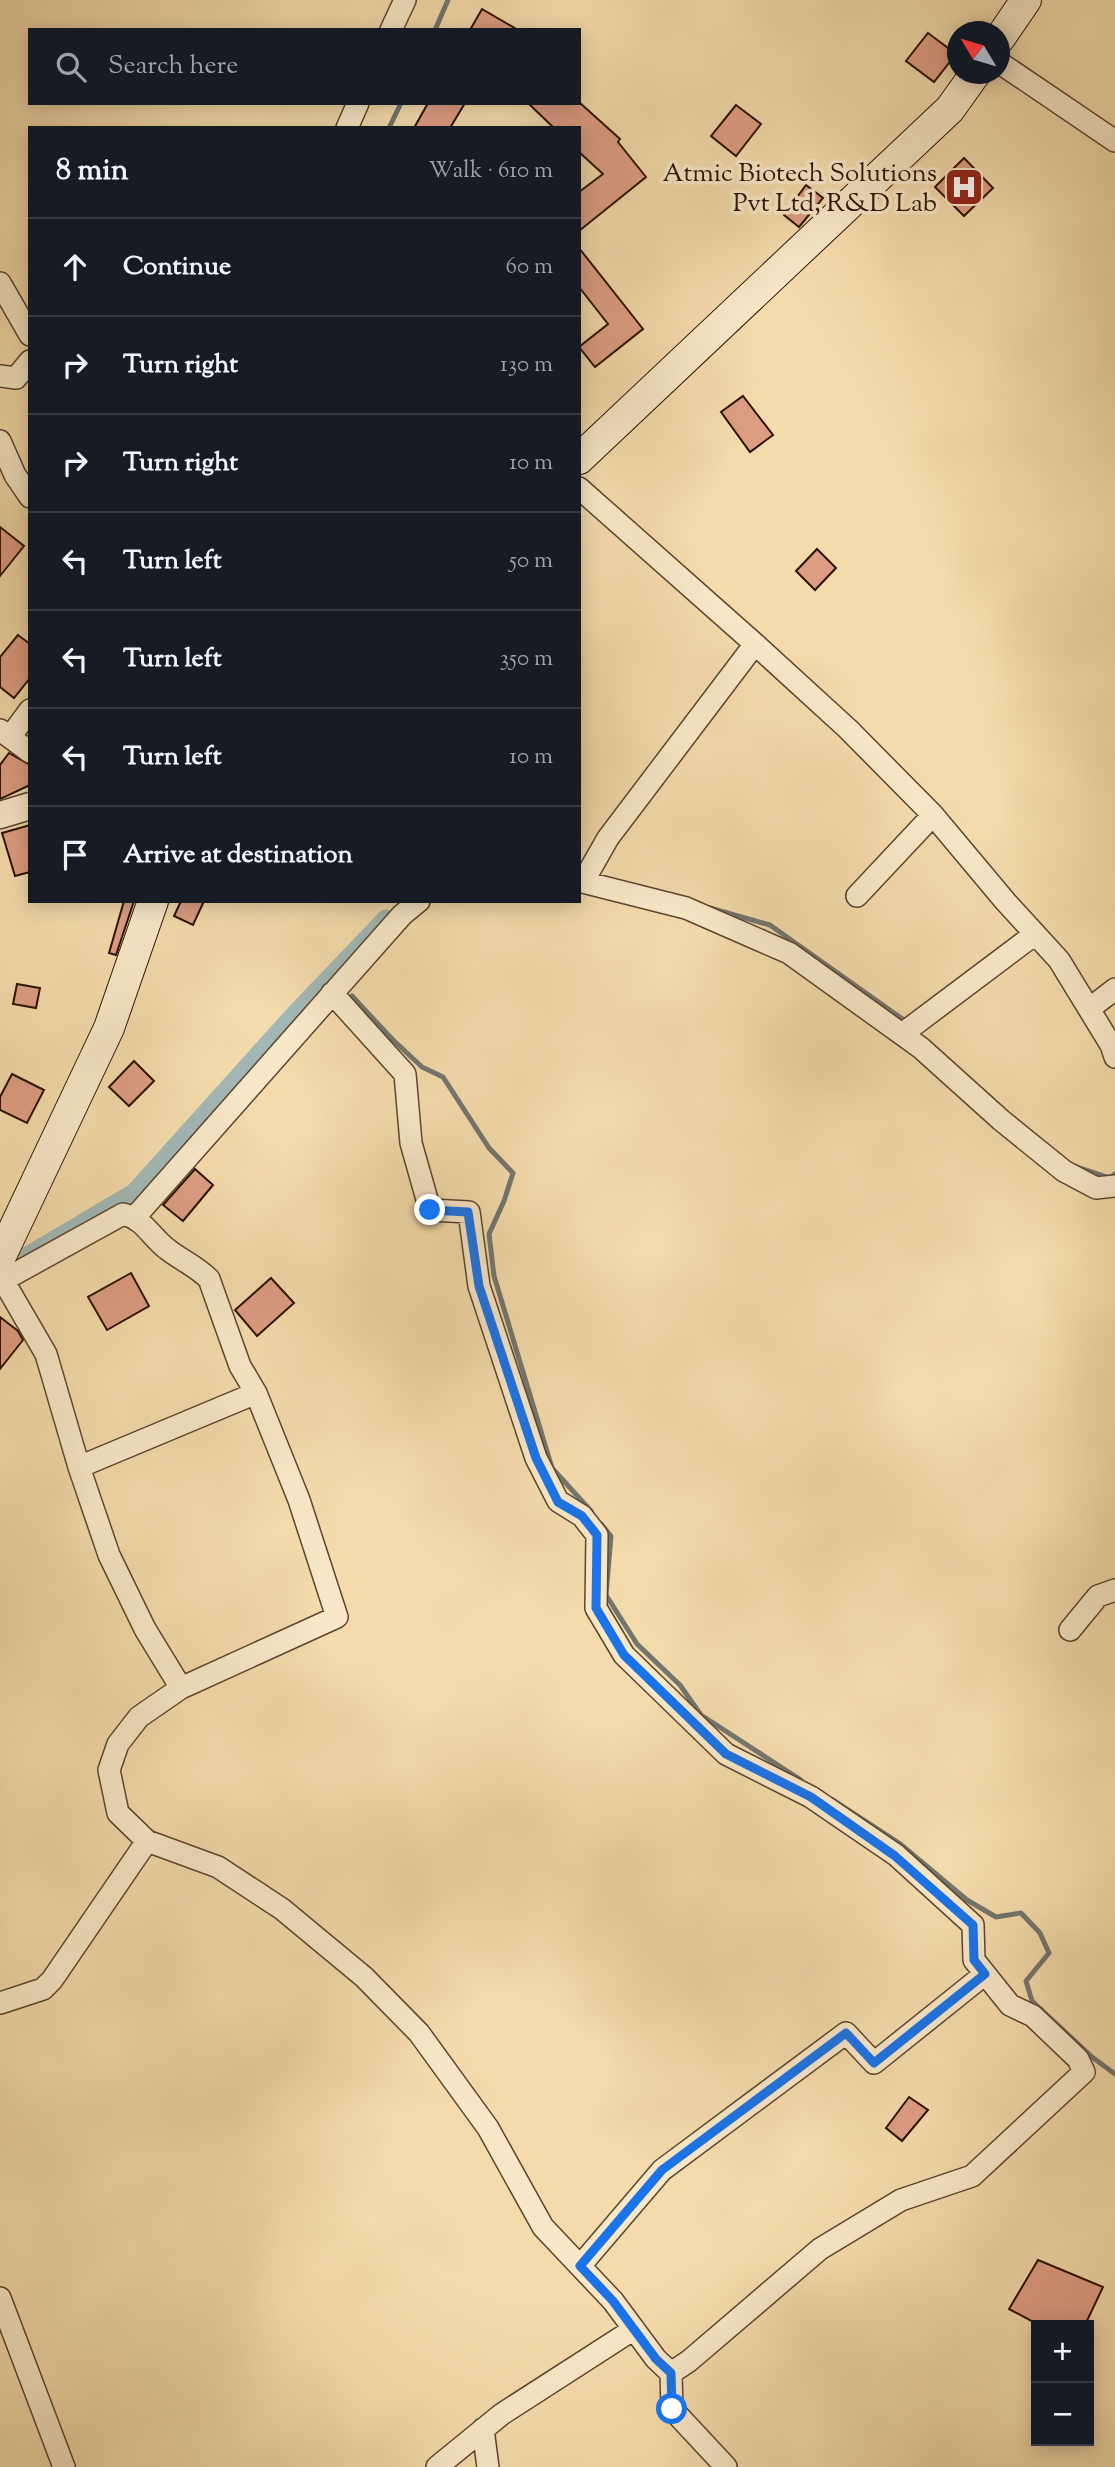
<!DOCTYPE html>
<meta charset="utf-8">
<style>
body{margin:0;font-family:"Sorts Mill Goudy",serif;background:#242831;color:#f1f3f6}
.controls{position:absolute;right:21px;bottom:21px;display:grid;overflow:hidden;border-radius:0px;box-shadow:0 4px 18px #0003}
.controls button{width:63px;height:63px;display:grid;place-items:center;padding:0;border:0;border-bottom:2px solid #363941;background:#171b24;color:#f1f3f6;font:35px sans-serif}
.compass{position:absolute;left:947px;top:21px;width:63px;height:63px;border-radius:50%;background:#171b24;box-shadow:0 4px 18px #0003;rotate:308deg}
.stop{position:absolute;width:21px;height:21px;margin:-16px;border:5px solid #1a73e8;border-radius:50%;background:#fff}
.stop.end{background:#1a73e8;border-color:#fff;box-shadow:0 2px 7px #0008}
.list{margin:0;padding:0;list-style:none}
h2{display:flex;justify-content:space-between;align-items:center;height:91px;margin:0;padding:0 28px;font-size:30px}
h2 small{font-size:23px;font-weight:400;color:#9ea1a6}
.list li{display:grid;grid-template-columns:46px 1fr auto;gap:21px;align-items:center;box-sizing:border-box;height:98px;padding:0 28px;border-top:2px solid #363941}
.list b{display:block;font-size:26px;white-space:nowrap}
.list em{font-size:23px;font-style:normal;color:#9ea1a6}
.icon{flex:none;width:38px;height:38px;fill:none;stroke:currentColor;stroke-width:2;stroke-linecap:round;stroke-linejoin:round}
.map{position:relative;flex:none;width:1115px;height:2467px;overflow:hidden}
.search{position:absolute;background:#171b24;box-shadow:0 4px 18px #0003;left:28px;top:28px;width:553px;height:77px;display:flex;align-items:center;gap:18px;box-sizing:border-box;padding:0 24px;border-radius:0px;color:#9ea1a6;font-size:26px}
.panel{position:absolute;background:#171b24;box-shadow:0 4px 18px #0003;left:28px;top:126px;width:553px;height:777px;border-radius:0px}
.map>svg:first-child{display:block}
</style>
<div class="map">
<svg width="1115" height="2467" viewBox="0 0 1115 2467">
<rect width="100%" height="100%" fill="#f4dbab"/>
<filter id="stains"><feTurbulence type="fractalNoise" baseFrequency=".00286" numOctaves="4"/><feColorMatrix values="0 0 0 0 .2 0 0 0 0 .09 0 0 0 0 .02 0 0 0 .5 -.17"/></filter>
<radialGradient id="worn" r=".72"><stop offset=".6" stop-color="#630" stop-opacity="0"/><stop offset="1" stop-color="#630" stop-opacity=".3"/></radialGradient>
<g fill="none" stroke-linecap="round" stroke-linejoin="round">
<path stroke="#72766f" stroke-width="5" d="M435,30L448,0
M389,128L401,103
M710,908L770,925L908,1023
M332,976L333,977
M352,996L392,1039L422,1067L443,1077L489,1148L513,1173L504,1201L489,1234L494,1276L552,1468L591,1511
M1077,1167L1110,1178L1115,1174
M601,1524L611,1536L606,1595L637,1644L680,1685L701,1715L801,1780
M833,1800L899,1843L967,1900L996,1917L1021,1913L1040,1933L1049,1953L1026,1981L1032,2001L1092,2057L1115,2074"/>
<path stroke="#a2b8b6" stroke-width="19" d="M26,1257L134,1193L297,1012L386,919"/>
</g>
<path fill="#de9d83" stroke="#2a1204" stroke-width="2" d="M482,9L518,30H470Z
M928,33L956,54L934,82L906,61Z
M428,103H465L450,128H414Z
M528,103H580L620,139L618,142L646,177L579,231V192L603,174L579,152V128H554Z
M736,105L761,124L736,156L711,136Z
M964,158L993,188L964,216L935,187Z
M806,185L823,198L799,227L784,215Z
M579,248L643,329L595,367L579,347L608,324L579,287Z
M743,396L773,435L750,452L721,412Z
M0,527L24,546L0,576Z
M817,549L836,568L815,590L796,571Z
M18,635L30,644V678L14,698L0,687V657Z
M9,753L30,765V785L0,799V765Z
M30,825V872L15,876L2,833Z
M124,901H134L116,955L109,953Z
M181,901H204L193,925L174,916Z
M17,984L40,988L36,1008L13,1004Z
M134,1061L154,1081L129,1106L109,1087Z
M12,1074L44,1090L27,1123L0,1110V1097Z
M195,1169L213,1185L183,1221L163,1205Z
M131,1273L149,1306L107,1330L88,1297Z
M271,1278L294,1303L257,1336L235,1310Z
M0,1317L18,1331L23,1340L0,1369Z
M909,2097L928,2110L902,2141L886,2128Z
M1038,2260L1103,2287L1085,2325H1039L1009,2309Z"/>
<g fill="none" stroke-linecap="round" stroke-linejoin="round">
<g stroke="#5c442e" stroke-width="24">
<path id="minor" d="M391,30L405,0
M1000,63L1115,141
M347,128L358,103
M0,283L30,335
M0,376L16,378L30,361
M0,441L15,475L30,497
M579,488L755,644L848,729L933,815L1005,901L1059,960L1111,1045L1115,1057
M0,730L30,752
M10,737L30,710
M579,881L686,908L789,953L921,1048L1001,1120L1064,1171L1096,1188L1115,1186
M583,882L608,838L755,644
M857,896L933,815
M1089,1009L1115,989
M902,1034L1035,934
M135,1217L402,915L419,901
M3,1280L46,1354L79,1467L109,1555L145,1629L181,1688
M0,1282L123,1214C144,1219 151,1237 167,1249C181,1260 196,1266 209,1279L240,1366L256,1393L299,1500L337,1617L181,1688L139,1717L118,1744L109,1770L118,1813L147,1841L52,1980L43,1989L0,2003
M79,1467L256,1393
M1070,1630L1098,1596L1115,1590
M147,1841L218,1867L282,1909L364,1977L419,2033L488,2128L543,2227L613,2301L656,2359L671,2373L689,2361L820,2249L901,2200L972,2176L1084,2072L1078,2059L1033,2016L1010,2005L974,1960L973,1925L896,1855L811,1797L726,1754L624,1655L596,1608L597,1535L582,1516L558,1501L536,1458L479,1286L469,1212L430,1210L411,1143L405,1074L332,993
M580,2266L662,2170L846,2033L874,2063L985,1974
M0,2298L64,2467
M671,2373L672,2409L726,2467
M483,2429L488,2467
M437,2467L502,2414L634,2329"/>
</g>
<g stroke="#5c442e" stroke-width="29">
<path id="tertiary" d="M0,815L30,806"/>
</g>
<g stroke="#2a1204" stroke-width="32">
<path id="secondary" d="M1000,38L1026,0
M579,459L950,109L975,74
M0,1258L109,1028L153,901"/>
</g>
<use href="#minor" stroke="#f8e8c8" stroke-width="21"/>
<use href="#tertiary" stroke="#f8e8c8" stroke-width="26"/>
<use href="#secondary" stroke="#f8e8c8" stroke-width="30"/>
</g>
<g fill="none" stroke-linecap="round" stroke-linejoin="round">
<path stroke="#1a73e8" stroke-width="9" d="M430,1210L468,1212L479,1286L536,1458L558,1502L582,1516L597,1535L596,1608L624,1655L726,1754L811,1797L895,1856L973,1925L974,1960L985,1974L874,2063L846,2033L662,2170L580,2266L613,2301L656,2359L671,2373L672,2409"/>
</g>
<defs>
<g id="hospital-square" transform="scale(2.0125)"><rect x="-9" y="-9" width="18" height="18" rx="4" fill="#8f2418" stroke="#f8e8c8"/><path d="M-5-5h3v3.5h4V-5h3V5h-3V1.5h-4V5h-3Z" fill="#fff"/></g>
</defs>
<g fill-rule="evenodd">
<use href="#hospital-square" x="964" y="187"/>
</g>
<g text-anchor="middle" stroke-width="7" stroke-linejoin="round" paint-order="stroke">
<g font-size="26" fill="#2a1204" stroke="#f8e8c8" text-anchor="end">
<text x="937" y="181">Atmic Biotech Solutions<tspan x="937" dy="30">Pvt Ltd, R&amp;D Lab</tspan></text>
</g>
</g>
<rect width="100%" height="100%" filter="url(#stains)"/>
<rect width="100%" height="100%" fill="url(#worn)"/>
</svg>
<div class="controls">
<button>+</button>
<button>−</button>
</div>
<svg class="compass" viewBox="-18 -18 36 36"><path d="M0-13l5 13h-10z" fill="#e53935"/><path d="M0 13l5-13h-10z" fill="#9ea1a6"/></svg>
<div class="stop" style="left:672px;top:2409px"></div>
<div class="stop end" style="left:430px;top:1210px"></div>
<div class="search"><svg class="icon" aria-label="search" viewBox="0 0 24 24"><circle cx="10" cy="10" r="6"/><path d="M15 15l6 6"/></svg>Search here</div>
<section class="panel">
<h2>8 min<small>Walk · 610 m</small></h2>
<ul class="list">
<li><svg class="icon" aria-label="ahead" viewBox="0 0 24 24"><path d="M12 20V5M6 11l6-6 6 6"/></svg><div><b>Continue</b></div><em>60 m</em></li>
<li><svg class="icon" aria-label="right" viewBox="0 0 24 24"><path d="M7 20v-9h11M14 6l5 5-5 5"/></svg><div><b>Turn right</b></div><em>130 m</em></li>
<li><svg class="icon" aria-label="right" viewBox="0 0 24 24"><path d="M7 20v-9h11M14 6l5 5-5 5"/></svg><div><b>Turn right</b></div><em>10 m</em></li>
<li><svg class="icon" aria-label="left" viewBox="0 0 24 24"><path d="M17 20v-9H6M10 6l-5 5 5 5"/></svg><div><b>Turn left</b></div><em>50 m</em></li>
<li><svg class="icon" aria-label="left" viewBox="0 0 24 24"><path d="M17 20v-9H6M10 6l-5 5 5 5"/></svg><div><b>Turn left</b></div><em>350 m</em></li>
<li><svg class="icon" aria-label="left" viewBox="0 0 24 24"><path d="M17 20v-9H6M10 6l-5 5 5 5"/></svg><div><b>Turn left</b></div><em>10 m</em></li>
<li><svg class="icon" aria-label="arrive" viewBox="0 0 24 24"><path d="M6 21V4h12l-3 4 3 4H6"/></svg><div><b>Arrive at destination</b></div></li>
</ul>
</section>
</div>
